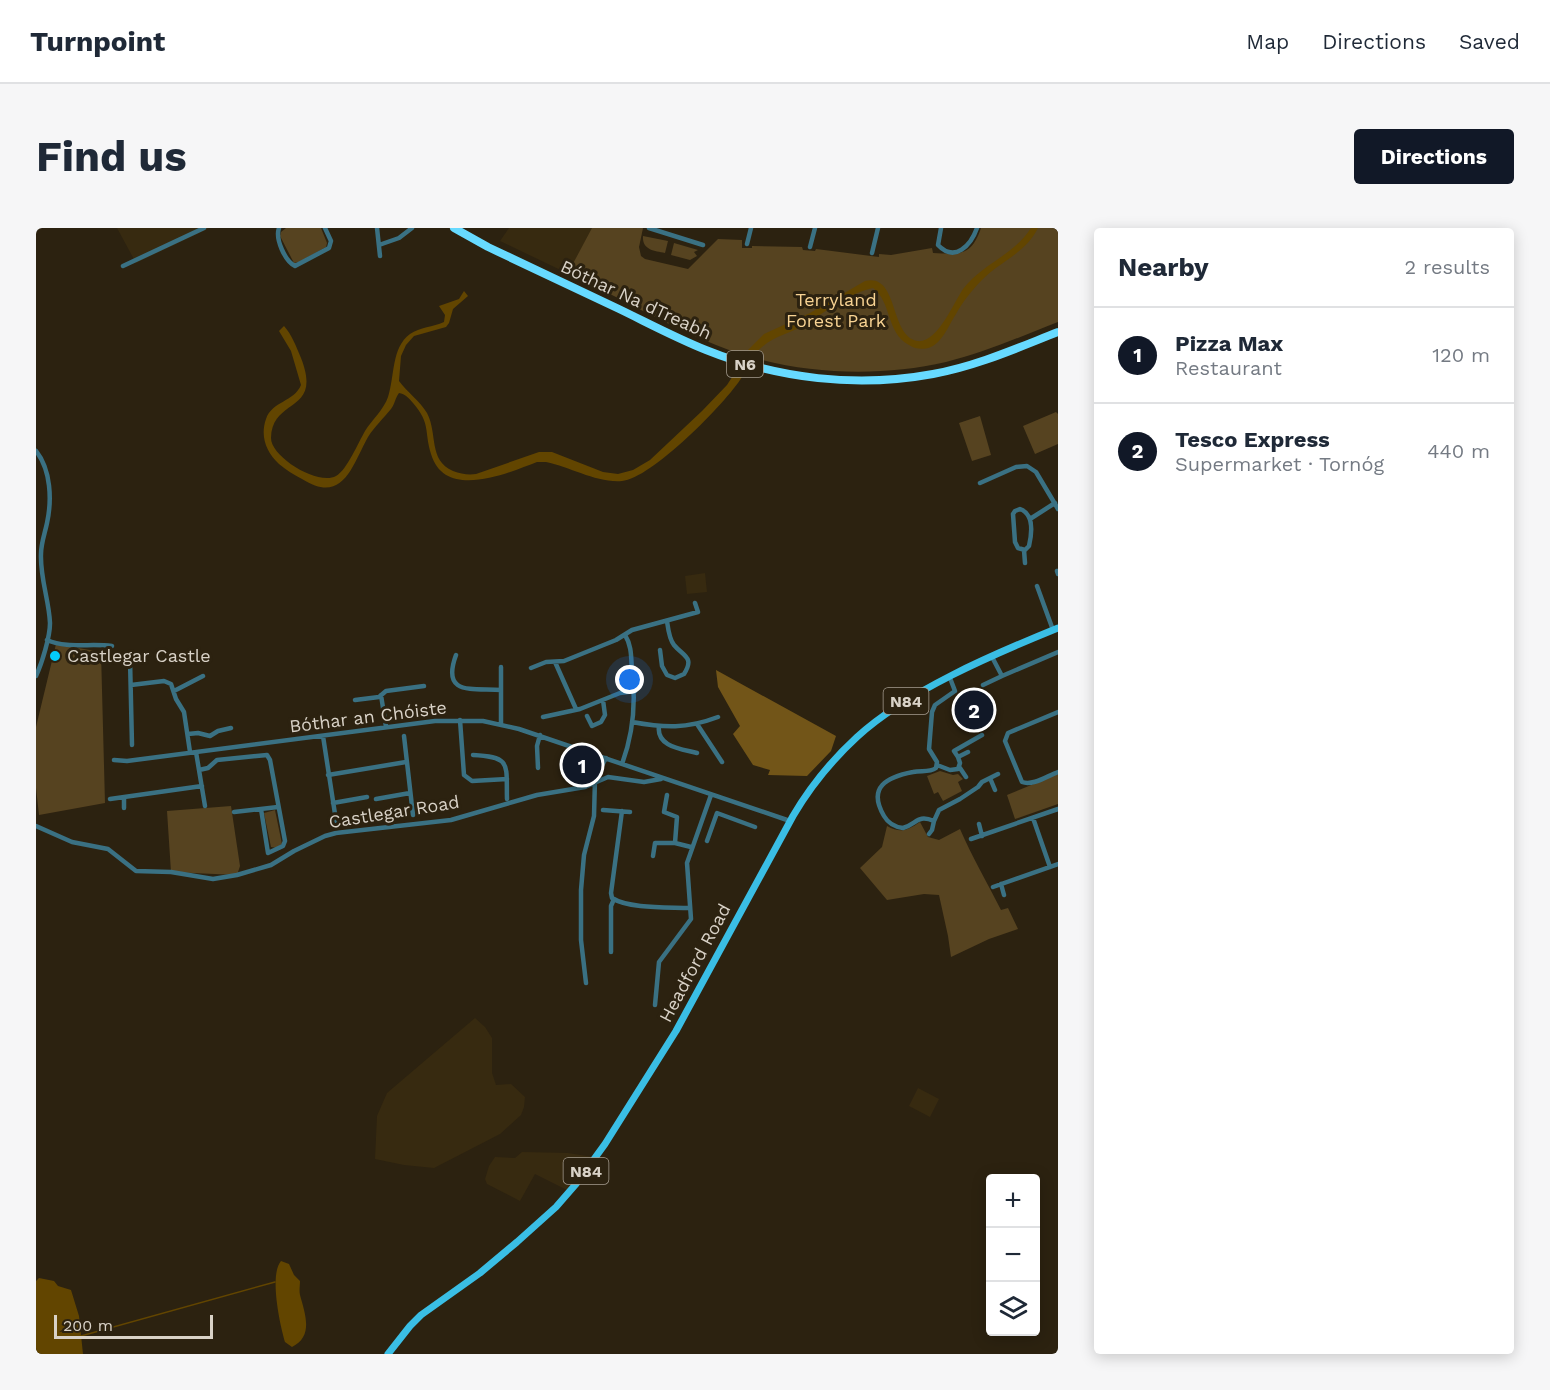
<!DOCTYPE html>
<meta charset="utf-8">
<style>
body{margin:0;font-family:"Work Sans",sans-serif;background:#f6f6f7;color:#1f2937}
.controls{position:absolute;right:18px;bottom:18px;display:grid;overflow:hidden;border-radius:6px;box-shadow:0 3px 15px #0003}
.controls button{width:54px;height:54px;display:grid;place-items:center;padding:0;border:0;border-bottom:2px solid #e0e1e3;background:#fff;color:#1f2937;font:30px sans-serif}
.scale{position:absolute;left:18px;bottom:15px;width:159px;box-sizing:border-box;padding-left:6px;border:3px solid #d9d2c7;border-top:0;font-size:16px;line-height:21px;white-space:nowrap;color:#d9d2c7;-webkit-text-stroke:4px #2c2210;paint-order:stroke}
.you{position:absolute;left:594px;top:452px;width:21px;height:21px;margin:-15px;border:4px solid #fff;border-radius:50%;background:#1a73e8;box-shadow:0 0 0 9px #1a73e833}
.badge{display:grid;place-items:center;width:39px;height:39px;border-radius:50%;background:#111827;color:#fff;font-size:20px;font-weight:700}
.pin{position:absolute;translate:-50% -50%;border:3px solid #fff;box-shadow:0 2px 6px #0006}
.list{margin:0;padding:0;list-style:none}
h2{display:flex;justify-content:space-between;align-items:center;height:78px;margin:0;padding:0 24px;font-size:26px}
h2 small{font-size:20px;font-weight:400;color:#747a83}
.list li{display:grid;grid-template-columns:39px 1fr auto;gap:18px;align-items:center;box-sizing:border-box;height:96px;padding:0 24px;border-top:2px solid #e0e1e3}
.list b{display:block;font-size:22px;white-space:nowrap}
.list p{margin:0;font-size:20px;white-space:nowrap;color:#747a83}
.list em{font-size:20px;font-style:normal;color:#747a83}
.icon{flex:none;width:33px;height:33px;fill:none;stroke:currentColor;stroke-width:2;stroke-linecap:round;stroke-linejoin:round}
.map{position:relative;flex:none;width:1022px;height:1126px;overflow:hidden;border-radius:6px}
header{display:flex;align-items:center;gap:36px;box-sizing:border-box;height:84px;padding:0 30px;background:#fff;border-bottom:2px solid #e0e1e3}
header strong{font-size:28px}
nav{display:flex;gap:33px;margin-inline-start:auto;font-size:21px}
.intro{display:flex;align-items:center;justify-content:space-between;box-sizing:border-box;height:144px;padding:0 36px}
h1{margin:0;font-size:42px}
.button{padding:15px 27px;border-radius:6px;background:#111827;color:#fff;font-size:21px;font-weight:700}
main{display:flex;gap:36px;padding:0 36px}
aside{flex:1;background:#fff;border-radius:6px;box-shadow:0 3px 15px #0003}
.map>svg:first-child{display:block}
</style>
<header>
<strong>Turnpoint</strong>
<nav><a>Map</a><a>Directions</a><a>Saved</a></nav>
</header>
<div class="intro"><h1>Find us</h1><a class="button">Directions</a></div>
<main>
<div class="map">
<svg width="1022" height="1126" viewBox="0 0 1022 1126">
<rect width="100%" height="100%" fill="#2c2210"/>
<path fill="#372a10" d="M81,0H174L100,35Z
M473,0H607L603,19L583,70L464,13Z
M669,345L671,364L651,366L649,348Z
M439,790L449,799L456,810V845L460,857L475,856L489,869L488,879L485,887L464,906L398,940L368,937L339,931L341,888L351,865Z
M882,860L903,871L894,889L873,878Z
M486,924L532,925L557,929L531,962L499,946L484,973L451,956L449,951L453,938L459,929L479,930Z"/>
<path fill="#564320" d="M250,0H285L291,15L290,19L263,34L258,35L244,8L245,4Z
M556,0H607L603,19L605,28L609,31L652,41L682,11L706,12V20H716V18L766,19L767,22L779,23L780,21L788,22L843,29V26L855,27L896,20L897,25C924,26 935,29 945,0H1022V94C986,108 947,125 910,134C836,151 751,146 680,117C630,97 582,69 532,45Z
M607,8L632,13L629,25C618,23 606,22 607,8Z
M638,15L662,22L658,24L661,28L654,32L635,27Z
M1020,184L1022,186V216L999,226L987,198Z
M944,188L955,227L936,233L923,195Z
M20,416L65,424L69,575L3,587L0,560V499Z
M904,543L917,547L922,546L927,551L922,554L926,563L907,573L902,564L898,566L891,548Z
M1022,546V576L979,591L971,567Z
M195,578L204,638L201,647L135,644L131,583Z
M239,582L246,616L241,620L235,619L228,585Z
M884,594L892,609L903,612L924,601C936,629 951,654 965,682L972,680L982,701L953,711L915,729L912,708L903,667L888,666L851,672L824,640L846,619L851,598C865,606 872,602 884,594Z"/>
<path fill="#725518" d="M680,442L800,508L795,523L771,548L732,547L734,542L717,537L697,506L704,498L682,459Z"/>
<path fill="#624500" d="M995,0H1002C989,26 964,33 945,53C936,62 926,75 920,86C914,95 910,106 902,114C894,122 882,123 873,117C850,105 856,74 837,60C816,64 789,84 771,95C752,108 737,106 720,125L712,122L728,106L774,85L829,53C863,45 853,107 881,113C901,116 917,76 927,61C946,36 978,27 995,0Z
M428,63L432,68L417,81L413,95L410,99L378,108L370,117L365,128L363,153C371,164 384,173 391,185C402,206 392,232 417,243C425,246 432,247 440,246L503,224H516L567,244L582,246L597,242L614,232L666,183L691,157L698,146L706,149C690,175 615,251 586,253C560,255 535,239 510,234H501C472,245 409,273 395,226C388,203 395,196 377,175C373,170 369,166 363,165C359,170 359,176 355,181C347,191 339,198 332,209C316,238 307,277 266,251C258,247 250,242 243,236C230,224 224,208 230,191C236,173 258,174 265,157L255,123L243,103L248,98C256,107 260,118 265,130C287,186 236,169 235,210C235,229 282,258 300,248C311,242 322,215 329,203C336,192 348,181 352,169C359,148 355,120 374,106C384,99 397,99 408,94L409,87L403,78L423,71Z
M245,1033L253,1036L258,1047L264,1053C264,1057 263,1063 264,1067C269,1086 278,1108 256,1119L249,1114C244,1097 233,1047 245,1033Z
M3,1050L18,1053L22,1058L35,1062L43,1088L47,1126H0V1053Z"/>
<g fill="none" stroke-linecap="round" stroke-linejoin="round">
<path stroke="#624500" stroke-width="1.5" d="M45,1108L239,1054"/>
<path stroke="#3a7183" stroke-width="4.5" d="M243,0C239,11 249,33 259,38L293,20L295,13L289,0
M341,0L344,28
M613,0L667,17
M905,0L902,17C919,35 935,17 941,0
M711,16L715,0
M343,17L363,10L376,0
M774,19L779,0
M836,25L842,0
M87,38L168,0
M0,223C15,242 16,272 11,295C9,305 5,315 5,326C4,350 13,372 14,395C14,409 6,435 0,448
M944,255L980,239L991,238L1000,244L1022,281
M984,281C998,286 996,305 993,318L989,322L982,320L979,314L977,286L979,283Z
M994,291L1019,275
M988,322L989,335
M1021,343L1022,346
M1001,358L1017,402
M11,412C32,421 54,415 76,418
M624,422L626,438L631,447L639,450L648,446C659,429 647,428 638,417C633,411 632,400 631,393
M420,427C405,468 436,460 465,462
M956,429L966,448L1022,424
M94,431L96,517
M519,434L540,481
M495,440L510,434L528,433L580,412L596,402L662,384L659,375
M95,457L128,453L135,456L140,471L148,484L154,524
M947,457L966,448
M138,463L167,448
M345,467L350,499
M319,472L343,469L350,463L388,458
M1022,484L972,505L969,513L986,554C997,558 1011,548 1022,544
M551,488L556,498L565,494L569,487L567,472
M507,489L544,481L584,465L599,463
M424,492L428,547L436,553L471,551
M596,494C629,500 650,501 682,489
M465,496V439
M661,496L686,534
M623,498C620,519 646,521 661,525
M152,506L162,505L174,508L182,503L195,500
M287,508L301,599
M368,508L377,587
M160,524L169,578
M437,527C476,529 470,536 471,571
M922,529L918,523L946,507
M78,532L91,533L399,493H447L483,501L754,593
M586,536C597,506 600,474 596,443C595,430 596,418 589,407
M901,537L914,542L922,541L924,535L922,529L932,524
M502,540L501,518L504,507
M924,540L930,549
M163,542L172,540L181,532L231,527L234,532L249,613L247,618L232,625L225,581
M292,547L370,534
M954,550L959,562
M631,567L628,584L641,589L639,615
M88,569V580
M74,571L166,558
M340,571L374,565
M297,575L331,569
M567,582L594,584
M586,583L575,665L576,670C593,681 632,679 653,680
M198,584L242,579
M997,590L1014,639
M898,593L903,582L924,571L942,559L946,554L962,546
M943,596L946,608
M0,598L36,614L72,621L100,643L135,644L177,651L201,647L235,637L258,623L289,608L300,605L415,592L501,567L549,559L572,549L608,554L625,551
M893,606L896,602L898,593C881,586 881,596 867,600C859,599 852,595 848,588C831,559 851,549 877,544C885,542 893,545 900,540L901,534L893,521L896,484L899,477L919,463L914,450
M935,611L1022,581
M671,613L681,585L719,599
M617,628L619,615H639L655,619
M965,656L968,667
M957,659L1022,636
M575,724V678L578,671
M550,755L545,712V662L548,627L558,588L559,551L570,530
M619,777L623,734L655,691L651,635L675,567"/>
<path stroke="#3abee5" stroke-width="7" d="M352,1126L374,1098L385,1087L444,1045L481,1014L520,979L540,956L569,916L640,803L757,588C774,559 796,532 821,509C871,463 958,426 1022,400"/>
<path stroke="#67daff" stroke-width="8" d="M418,0L452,19C496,40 540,61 583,81C612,95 640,110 670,122C742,151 821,160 897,146C941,138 981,120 1022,104"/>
</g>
<circle fill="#03cbf9" stroke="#2c2210" stroke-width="2" cx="19" cy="428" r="6"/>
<g text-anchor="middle" stroke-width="6" stroke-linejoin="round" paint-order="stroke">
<g fill="#2c2210" stroke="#a59d90" stroke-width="1.5">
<rect x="691" y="123" width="36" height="26" rx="4.5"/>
<rect x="847.5" y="460" width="45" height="26" rx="4.5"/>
<rect x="527.5" y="930" width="45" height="26" rx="4.5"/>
</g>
<g font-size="16" font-weight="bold" fill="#d9d2c7">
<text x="709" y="142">N6</text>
<text x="870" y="479">N84</text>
<text x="550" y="949">N84</text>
</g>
<g font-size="18" fill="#d9d2c7" stroke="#2c2210">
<text transform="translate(600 72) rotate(25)" y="6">Bóthar Na dTreabh</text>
<text transform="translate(332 489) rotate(-7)" y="6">Bóthar an Chóiste</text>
<text transform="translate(358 584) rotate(-9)" y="6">Castlegar Road</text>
<text transform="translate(659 735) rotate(-62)" y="6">Headford Road</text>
</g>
<g font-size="18" fill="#f8d393" stroke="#2c2210">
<text x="800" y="78">Terryland<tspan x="800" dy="21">Forest Park</tspan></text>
</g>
<g font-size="18" fill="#d9d2c7" stroke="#2c2210" text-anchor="start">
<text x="31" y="434">Castlegar Castle</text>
</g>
</g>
</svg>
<div class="controls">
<button>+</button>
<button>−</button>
<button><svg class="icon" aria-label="layers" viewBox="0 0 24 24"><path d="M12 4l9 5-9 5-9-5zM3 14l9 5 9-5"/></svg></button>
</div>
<div class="scale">200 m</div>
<div class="you"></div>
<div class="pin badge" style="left:546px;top:537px">1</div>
<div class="pin badge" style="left:938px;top:482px">2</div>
</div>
<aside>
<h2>Nearby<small>2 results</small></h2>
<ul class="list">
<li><span class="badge">1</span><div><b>Pizza Max</b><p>Restaurant</p></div><em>120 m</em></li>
<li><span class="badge">2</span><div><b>Tesco Express</b><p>Supermarket · Tornóg</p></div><em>440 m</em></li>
</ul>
</aside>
</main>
